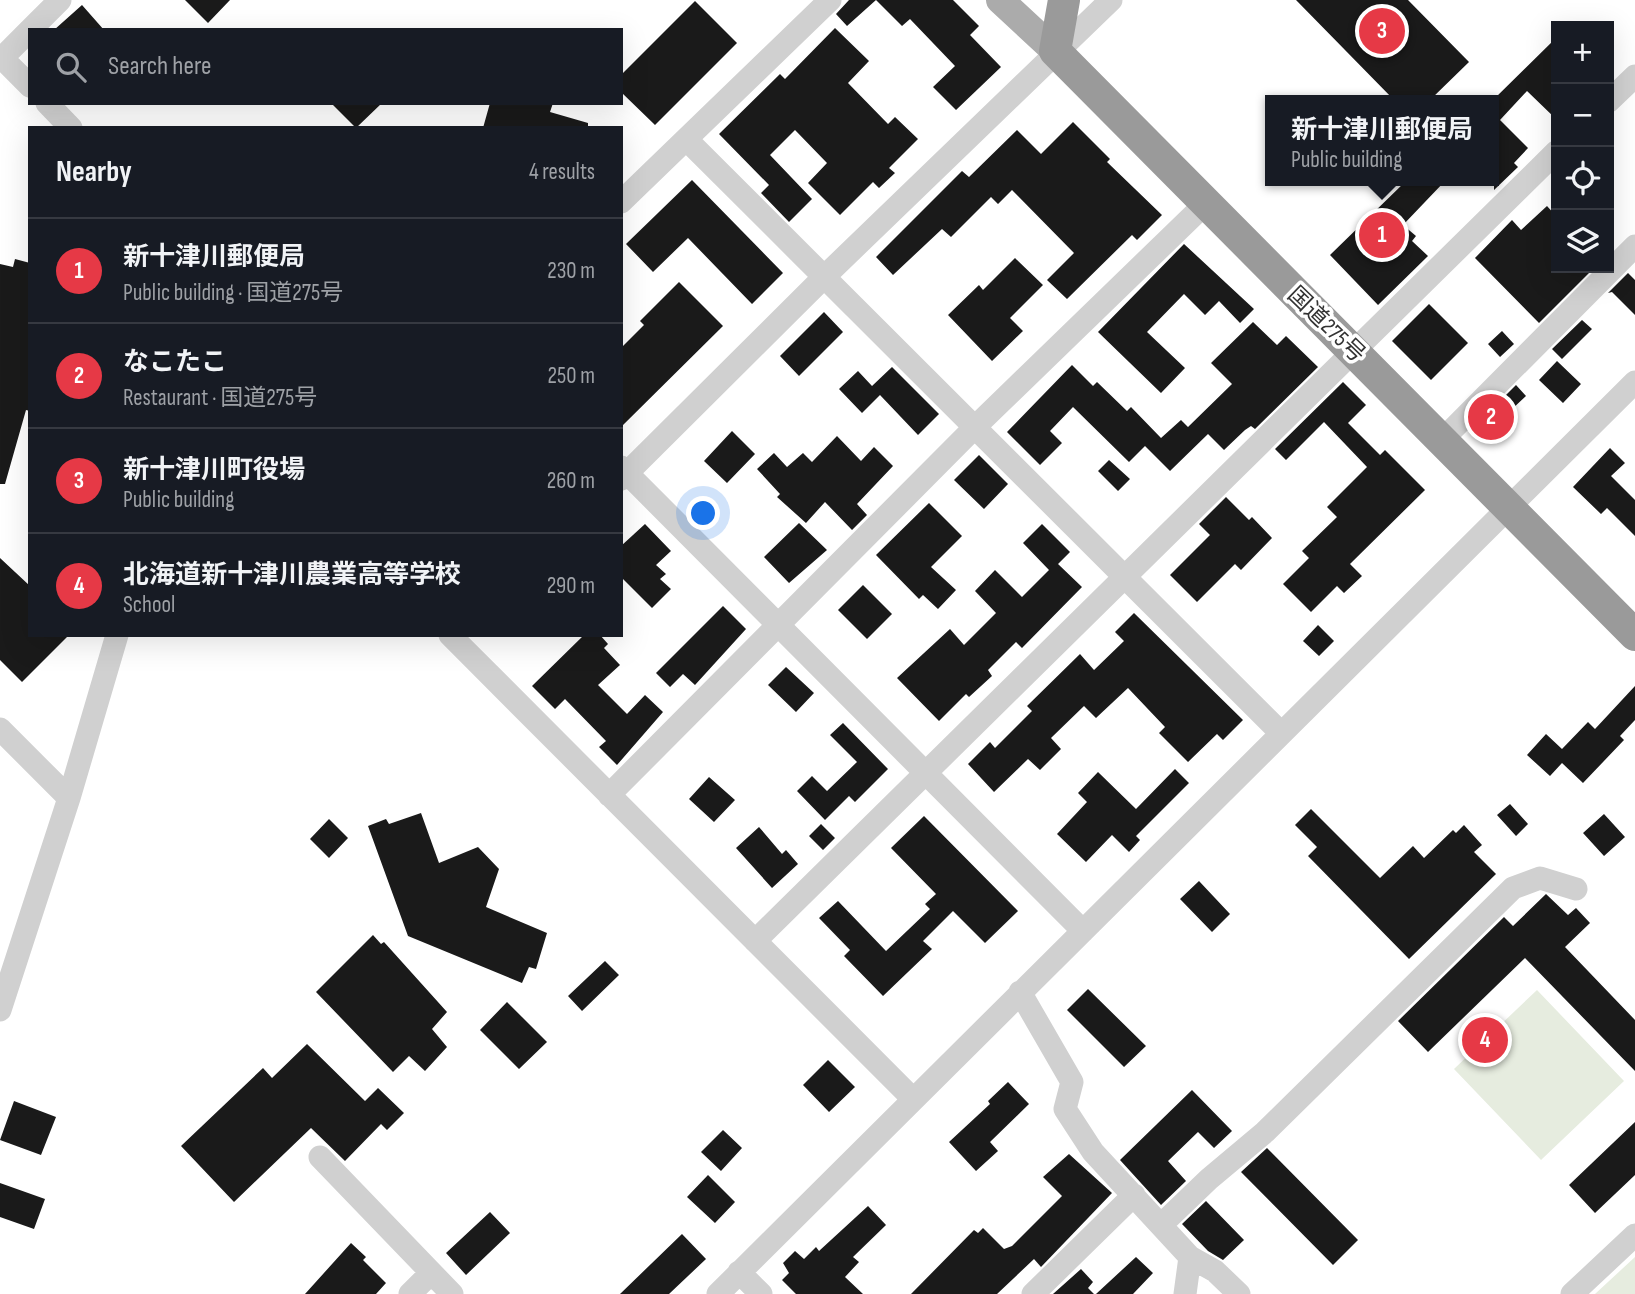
<!DOCTYPE html>
<meta charset="utf-8">
<style>
body{margin:0;font-family:"Sofia Sans Condensed","Noto Sans JP",sans-serif;background:#242831;color:#f1f3f6}
.controls{position:absolute;right:21px;top:21px;display:grid;overflow:hidden;border-radius:0px;box-shadow:0 7px 28px #0002}
.controls button{width:63px;height:63px;display:grid;place-items:center;padding:0;border:0;border-bottom:2px solid #363941;background:#171b24;color:#f1f3f6;font:35px sans-serif}
.you{position:absolute;left:704px;top:514px;width:24px;height:24px;margin:-18px;border:5px solid #fff;border-radius:50%;background:#1a73e8;box-shadow:0 0 0 10px #1a73e833}
.badge{display:grid;place-items:center;width:46px;height:46px;border-radius:50%;background:#e63946;color:#fff;font-size:23px;font-weight:700}
.pin{position:absolute;translate:-50% -50%;border:4px solid #fff;box-shadow:0 2px 7px #0006}
.popup{position:absolute;left:1265px;top:95px;width:234px;height:91px;box-sizing:border-box;display:grid;place-content:center;border-radius:0px;background:#171b24;filter:drop-shadow(0 2px 5px #0005);font-size:23px;white-space:nowrap;color:#9ea1a6}
.popup b{font-size:26px;color:#f1f3f6}
.popup::after{content:'';position:absolute;left:50%;top:100%;margin-left:-14px;border:14px solid transparent;border-top-color:#171b24}
.list{margin:0;padding:0;list-style:none}
h2{display:flex;justify-content:space-between;align-items:center;height:91px;margin:0;padding:0 28px;font-size:30px}
h2 small{font-size:23px;font-weight:400;color:#9ea1a6}
.list li{display:grid;grid-template-columns:46px 1fr auto;gap:21px;align-items:center;box-sizing:border-box;height:105px;padding:0 28px;border-top:2px solid #363941}
.list b{display:block;font-size:26px;white-space:nowrap}
.list p{margin:0;font-size:23px;white-space:nowrap;color:#9ea1a6}
.list em{font-size:23px;font-style:normal;color:#9ea1a6}
.icon{flex:none;width:38px;height:38px;fill:none;stroke:currentColor;stroke-width:2;stroke-linecap:round;stroke-linejoin:round}
.map{position:relative;flex:none;width:1635px;height:1294px;overflow:hidden}
.search{position:absolute;background:#171b24;box-shadow:0 7px 28px #0002;left:28px;top:28px;width:595px;height:77px;display:flex;align-items:center;gap:18px;box-sizing:border-box;padding:0 24px;border-radius:0px;color:#9ea1a6;font-size:26px}
.panel{position:absolute;background:#171b24;box-shadow:0 7px 28px #0002;left:28px;top:126px;width:595px;height:511px;border-radius:0px}
.map>svg:first-child{display:block}
</style>
<div class="map">
<svg width="1635" height="1294" viewBox="0 0 1635 1294">
<rect width="100%" height="100%" fill="#fff"/>
<path fill="#e6ecdf" d="M1537,990L1624,1081L1541,1160L1454,1069Z
M1635,1257V1294H1595Z"/>
<path fill="#1a1a1a" d="M185,0H230L208,23Z
M849,0H876L847,26L836,14Z
M876,0H953L979,26L970,35L1001,67L956,110L933,87L955,66L910,19L902,26Z
M1296,0H1408L1469,62L1430,100H1394Z
M695,1L737,43L655,125L621,92V75Z
M82,5L104,30H54Z
M835,28L869,61L848,83L888,124L895,117L918,139L889,168L895,173L879,188L873,182L840,215L808,183L827,163L795,130L770,155L812,199L789,222L761,193L769,185L719,134L780,74L785,79Z
M1556,38V119L1527,91L1500,120L1528,148L1514,163L1518,167L1494,190V99Z
M331,103H382L356,128Z
M490,103H553L550,112L588,123V128H483Z
M1073,122L1110,159L1107,162L1162,215L1137,240L1132,235L1067,299L1047,280L1074,253L1012,190L998,204L991,197L951,237L942,229L893,275L876,257L962,171L969,177L1017,130L1041,154Z
M692,180L783,273L752,304L688,238L653,272L626,244Z
M1406,181H1445L1403,225L1416,236L1412,241L1428,256L1378,305L1330,255Z
M1547,206L1556,216V268H1594L1539,323L1475,258L1512,220L1521,230Z
M1184,244L1254,309L1240,323L1219,301L1205,315L1184,294L1147,332L1185,368L1161,393L1098,332Z
M1015,258L1043,285L1010,318L1023,331L992,361L948,315L979,285L983,290Z
M15,259L30,263V411L26,410L5,484H0V264L13,267Z
M1628,273L1635,280V315L1612,292L1608,293Z
M679,282L723,326L621,427V348L644,325L640,321Z
M1429,304L1468,343L1431,380L1392,341Z
M824,312L843,332L799,376L780,356Z
M1582,320L1592,329L1562,359L1552,349Z
M1253,322L1277,345L1286,336L1318,367L1255,429L1251,426L1245,430L1224,450L1208,434L1170,471L1145,446L1129,462L1073,407L1050,431L1062,443L1040,465L1007,432L1072,365L1093,386L1097,382L1127,411L1131,407L1161,438L1181,420L1188,427L1232,384L1211,363Z
M1502,331L1514,344L1500,357L1488,344Z
M1557,361L1581,384L1563,403L1539,380Z
M892,367L939,414L918,435L880,395L862,413L839,389L858,371L872,386Z
M1343,382L1366,405L1348,423L1380,455L1385,450L1425,490L1350,564L1362,576L1344,593L1337,586L1311,612L1283,584L1309,558L1302,551L1337,517L1327,507L1367,467L1324,422L1286,460L1275,449Z
M1516,385L1526,396L1511,410L1514,413L1486,440L1474,427Z
M732,431L755,454L727,483L704,461Z
M837,436L861,461L874,447L893,466L857,504L867,515L852,530L825,502L806,523L777,497L780,494L757,469L774,453L787,467L803,453L812,462Z
M1610,448L1625,463L1611,476L1635,500V536L1607,508L1601,514L1573,487Z
M979,455L1008,484L984,509L954,480Z
M1109,460L1130,479L1118,491L1098,471Z
M1226,497L1249,520L1252,517L1272,538L1241,570L1235,564L1197,602L1170,575L1210,535L1199,524Z
M929,503L962,536L931,567L956,590L938,609L923,595L919,599L876,555Z
M799,523L827,550L789,583L764,557Z
M645,524L671,551L656,565L666,574L660,579L671,589L652,608L621,577V546Z
M1042,524L1070,552L1058,564L1082,587L1022,648L1016,642L988,670L992,676L969,697L966,694L939,721L897,678L950,629L964,645L996,613L975,591L995,570L1022,597L1049,570L1023,543Z
M0,558L30,586V635H69L22,682L0,660Z
M863,585L892,614L867,639L838,610Z
M723,606L746,629L695,685L683,674L670,687L656,673Z
M1134,613L1243,720L1223,740L1217,734L1188,762L1159,733L1165,727L1128,688L1096,718L1084,706L1051,738L1061,749L1040,770L1028,759L994,792L968,764L990,742L995,748L1032,711L1027,706L1080,654L1094,670L1124,641L1115,632Z
M1318,625L1334,641L1319,656L1303,641Z
M584,635H600L608,644L604,648L620,665L598,685L627,714L645,695L663,712L617,765L599,747L606,741L565,699L555,709L532,686Z
M786,667L814,693L796,712L768,685Z
M1635,686V720L1620,736L1624,740L1583,783L1562,763L1550,776L1527,755L1546,734L1562,749L1588,722L1595,729Z
M843,723L888,769L855,802L849,796L825,820L797,791L812,776L827,791L857,762L830,735Z
M1175,769L1189,783L1136,836L1140,840L1129,852L1112,835L1086,862L1057,834L1087,802L1078,793L1098,772L1136,809Z
M709,777L735,800L714,822L689,799Z
M1510,804L1528,824L1516,836L1497,815Z
M1311,809L1380,878L1413,846L1424,858L1453,830L1456,833L1464,825L1482,845L1474,852L1496,874L1409,959L1308,856L1317,847L1295,825Z
M421,813L439,863L478,847L499,869L486,907L547,933L536,969L529,967L522,983L408,936L368,826L386,819L389,824Z
M1604,814L1625,837L1604,856L1583,833Z
M924,816L1018,911L985,943L953,911L923,941L932,949L883,996L844,956L850,950L819,918L838,901L886,951L930,909L925,904L936,894L891,848Z
M329,819L348,838L329,858L310,839Z
M821,824L835,838L823,850L809,836Z
M759,827L782,854L786,850L798,864L772,888L736,848Z
M1199,881L1230,914L1212,932L1180,899Z
M1546,894L1568,915L1576,908L1590,923L1565,947L1635,1020V1071L1525,958L1428,1052L1398,1021L1504,917L1513,926Z
M373,935L381,944L384,942L447,1012L432,1029L447,1047L425,1071L409,1056L393,1072L316,992Z
M605,961L619,975L582,1011L568,996Z
M1088,989L1146,1046L1124,1067L1067,1010Z
M507,1002L547,1042L519,1069L480,1030Z
M307,1044L365,1101L378,1088L404,1113L387,1130L381,1124L345,1161L311,1128L234,1202L181,1146L263,1068L272,1078Z
M828,1060L855,1087L829,1112L803,1085Z
M1008,1082L1029,1104L990,1142L998,1151L976,1171L949,1142L990,1104L988,1101Z
M1192,1090L1232,1131L1214,1148L1198,1132L1168,1161L1186,1181L1161,1205L1120,1160Z
M14,1101L56,1117L41,1155L0,1140Z
M1635,1122V1175L1595,1213L1569,1185Z
M723,1130L742,1148L721,1171L701,1152Z
M1267,1148L1358,1240L1333,1265L1241,1172Z
M1069,1154L1112,1193L1041,1267L1034,1259L997,1294H911L974,1230L978,1233L983,1228L1004,1249L1012,1246L1062,1196L1043,1177Z
M708,1175L735,1202L715,1223L687,1197Z
M0,1183L45,1199L34,1229L0,1217Z
M1206,1201L1244,1240L1223,1260L1208,1251L1182,1224Z
M868,1206L886,1225L853,1257L859,1262L845,1277L863,1294H796L782,1280L789,1273L783,1263L795,1251L804,1259L816,1247L819,1251Z
M490,1212L510,1233L466,1275L446,1253Z
M682,1234L706,1259L669,1294H620Z
M351,1243L366,1257L363,1260L386,1283L376,1294H305Z
M1136,1257L1153,1273L1133,1294H1096Z
M1081,1269L1093,1282L1088,1288L1094,1294H1053Z"/>
<g fill="none" stroke-linecap="round" stroke-linejoin="round">
<path stroke="#d0d0d0" stroke-width="23" d="M30,30L60,0
M2,58L30,86
M0,60L30,30
M1609,101L1635,76
M47,103L71,128
M687,140L1280,732
M621,202L830,0
M1442,440L1635,246
M621,467L1083,931
M621,479L824,277L1111,0
M450,635L912,1098
M0,729L69,798
M609,795L975,427L1204,205
M755,941L1556,152
M1020,992L1072,1082L1065,1109L1093,1152L1190,1257L1215,1271L1239,1294
M0,1010L69,798L117,635
M320,1157L452,1294
M1161,1225L1209,1179L1265,1132L1513,888L1540,878L1576,889
M739,1272L761,1294
M410,1294L431,1273
M718,1294L1635,382
M1033,1294L1134,1195
M1185,1294L1190,1257
M1572,1294L1635,1235"/>
<path stroke="#ababab" stroke-width="28" d="M1000,0L1055,51"/>
<path stroke="#9a9a9a" stroke-width="32" d="M1064,0L1055,51L1635,635"/>
</g>
<g text-anchor="middle" stroke-width="7" stroke-linejoin="round" paint-order="stroke">
<g font-size="23" fill="#333" stroke="#fff">
<text transform="translate(1327 324) rotate(44)" y="8">国道275号</text>
</g>
</g>
</svg>
<div class="controls">
<button>+</button>
<button>−</button>
<button><svg class="icon" aria-label="locate" viewBox="0 0 24 24"><circle cx="12" cy="12" r="6"/><path d="M12 2v4M12 18v4M2 12h4M18 12h4"/></svg></button>
<button><svg class="icon" aria-label="layers" viewBox="0 0 24 24"><path d="M12 4l9 5-9 5-9-5zM3 14l9 5 9-5"/></svg></button>
</div>
<div class="you"></div>
<div class="pin badge" style="left:1382px;top:235px">1</div>
<div class="popup"><b>新十津川郵便局</b>Public building</div>
<div class="pin badge" style="left:1491px;top:417px">2</div>
<div class="pin badge" style="left:1382px;top:31px">3</div>
<div class="pin badge" style="left:1485px;top:1040px">4</div>
<div class="search"><svg class="icon" aria-label="search" viewBox="0 0 24 24"><circle cx="10" cy="10" r="6"/><path d="M15 15l6 6"/></svg>Search here</div>
<section class="panel">
<h2>Nearby<small>4 results</small></h2>
<ul class="list">
<li><span class="badge">1</span><div><b>新十津川郵便局</b><p>Public building · 国道275号</p></div><em>230 m</em></li>
<li><span class="badge">2</span><div><b>なこたこ</b><p>Restaurant · 国道275号</p></div><em>250 m</em></li>
<li><span class="badge">3</span><div><b>新十津川町役場</b><p>Public building</p></div><em>260 m</em></li>
<li><span class="badge">4</span><div><b>北海道新十津川農業高等学校</b><p>School</p></div><em>290 m</em></li>
</ul>
</section>
</div>
